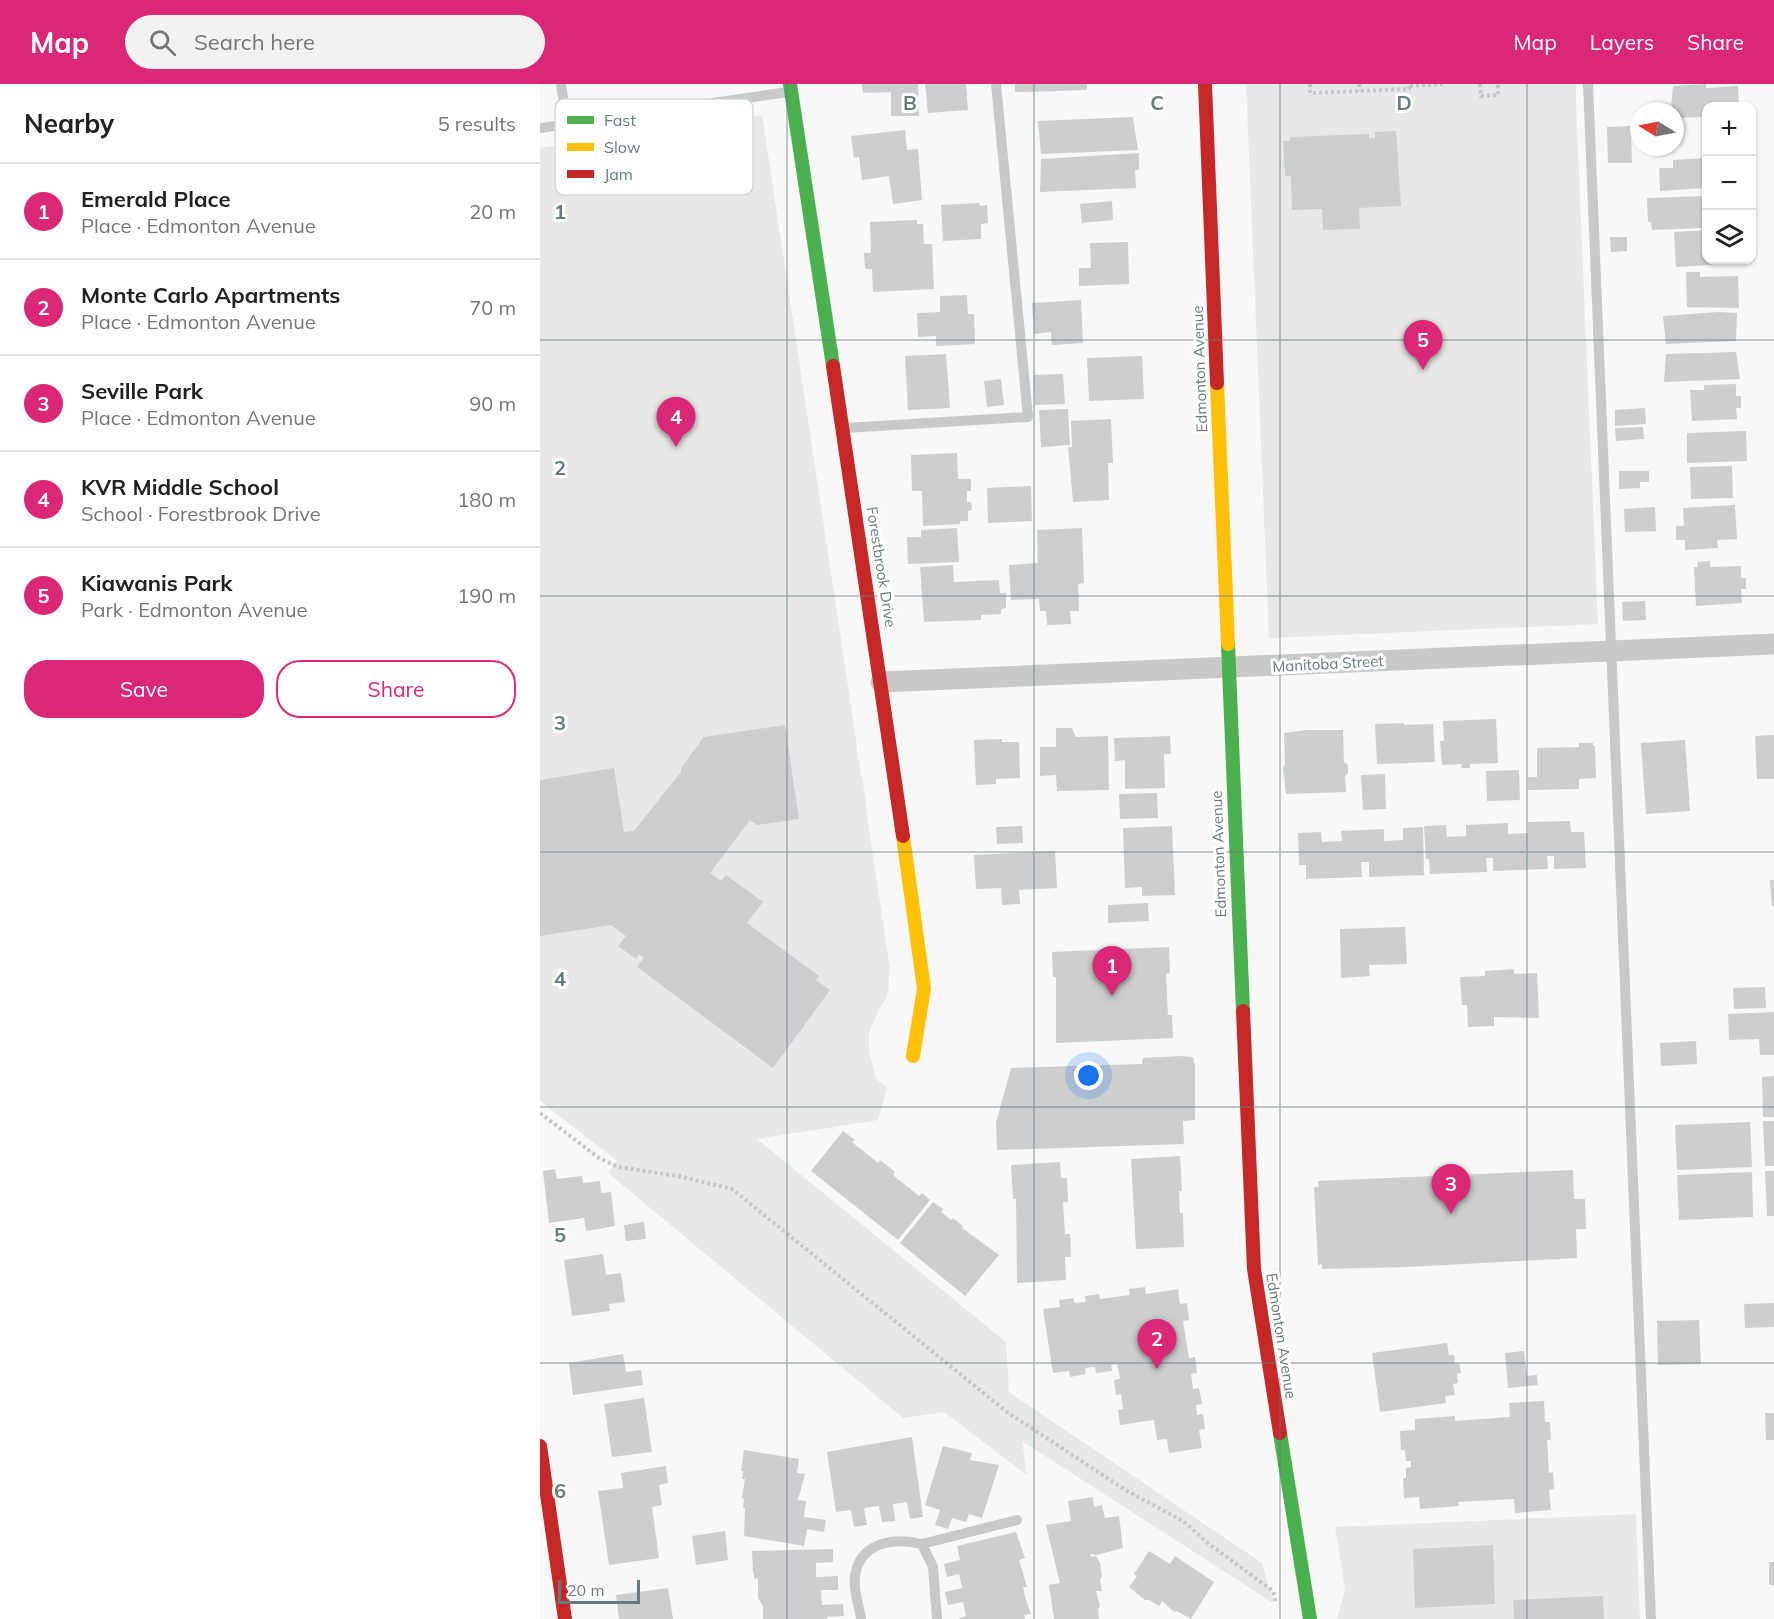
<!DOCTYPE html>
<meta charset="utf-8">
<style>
body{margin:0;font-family:Mulish,sans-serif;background:#f2f2f2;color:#202124}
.controls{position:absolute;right:18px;top:18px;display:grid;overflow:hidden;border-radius:12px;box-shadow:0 2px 4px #0004}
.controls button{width:54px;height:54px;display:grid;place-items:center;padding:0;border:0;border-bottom:2px solid #e0e0e0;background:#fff;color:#202124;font:30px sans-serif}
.compass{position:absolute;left:1090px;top:18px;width:54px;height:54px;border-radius:50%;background:#fff;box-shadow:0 2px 4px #0004;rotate:280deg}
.scale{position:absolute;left:18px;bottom:15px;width:82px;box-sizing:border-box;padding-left:6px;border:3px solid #677a7e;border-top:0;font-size:16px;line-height:21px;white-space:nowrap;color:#677a7e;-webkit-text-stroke:4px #fff;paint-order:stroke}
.you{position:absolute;left:549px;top:992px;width:21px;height:21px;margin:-15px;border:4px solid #fff;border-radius:50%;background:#1a73e8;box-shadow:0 0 0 9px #1a73e833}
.badge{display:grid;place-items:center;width:39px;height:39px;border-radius:50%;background:#db2777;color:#fff;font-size:20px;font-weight:700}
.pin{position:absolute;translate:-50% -50px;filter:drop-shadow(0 2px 3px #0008)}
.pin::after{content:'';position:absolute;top:32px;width:21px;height:18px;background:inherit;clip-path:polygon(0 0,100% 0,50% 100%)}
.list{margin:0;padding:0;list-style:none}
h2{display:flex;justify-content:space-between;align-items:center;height:78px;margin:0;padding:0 24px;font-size:26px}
h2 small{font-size:20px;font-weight:400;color:#757577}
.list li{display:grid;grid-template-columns:39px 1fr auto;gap:18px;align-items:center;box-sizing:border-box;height:96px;padding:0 24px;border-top:2px solid #e0e0e0}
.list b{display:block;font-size:22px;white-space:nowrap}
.list p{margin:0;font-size:20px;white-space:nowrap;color:#757577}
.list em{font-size:20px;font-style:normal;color:#757577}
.actions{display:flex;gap:12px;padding:18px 24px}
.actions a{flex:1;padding:14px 0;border:2px solid #db2777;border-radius:24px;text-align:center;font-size:21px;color:#db2777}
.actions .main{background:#db2777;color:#fff}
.icon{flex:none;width:33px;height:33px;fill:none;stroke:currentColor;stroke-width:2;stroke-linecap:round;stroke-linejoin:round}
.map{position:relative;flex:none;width:1234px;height:1535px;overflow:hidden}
header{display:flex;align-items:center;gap:36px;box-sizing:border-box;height:84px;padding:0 30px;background:#db2777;color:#fff}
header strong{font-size:28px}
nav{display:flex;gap:33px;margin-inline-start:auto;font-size:21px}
.search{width:420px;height:54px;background:#f2f2f2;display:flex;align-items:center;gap:15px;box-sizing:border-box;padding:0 21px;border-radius:33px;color:#757577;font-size:22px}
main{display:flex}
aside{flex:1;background:#fff}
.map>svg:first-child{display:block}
</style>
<header>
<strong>Map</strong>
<div class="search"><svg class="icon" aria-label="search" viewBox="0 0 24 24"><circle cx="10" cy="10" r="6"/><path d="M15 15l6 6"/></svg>Search here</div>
<nav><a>Map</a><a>Layers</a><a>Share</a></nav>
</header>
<main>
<aside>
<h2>Nearby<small>5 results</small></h2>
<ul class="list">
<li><span class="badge">1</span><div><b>Emerald Place</b><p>Place · Edmonton Avenue</p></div><em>20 m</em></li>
<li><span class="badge">2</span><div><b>Monte Carlo Apartments</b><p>Place · Edmonton Avenue</p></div><em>70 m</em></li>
<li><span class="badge">3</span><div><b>Seville Park</b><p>Place · Edmonton Avenue</p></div><em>90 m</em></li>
<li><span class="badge">4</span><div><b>KVR Middle School</b><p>School · Forestbrook Drive</p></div><em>180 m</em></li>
<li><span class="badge">5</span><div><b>Kiawanis Park</b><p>Park · Edmonton Avenue</p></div><em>190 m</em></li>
</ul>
<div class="actions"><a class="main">Save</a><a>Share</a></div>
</aside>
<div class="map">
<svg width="1234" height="1535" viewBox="0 0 1234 1535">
<rect width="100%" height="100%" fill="#f8f8f8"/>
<path fill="#e7e9e8" d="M706,0H1036V19L708,33Z
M222,31L350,885L347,912L332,937L327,959L336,995L347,1004L338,1036L77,1077L0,1017V64Z
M1096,1430L1100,1535H797L805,1506L795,1443Z"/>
<path fill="#e8e9e6" d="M706,0H760L761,30L1036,19L1058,540L729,554Z
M222,31L317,662L304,663L299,631L266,636L265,631L164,646L154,661L96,668L107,654L102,620L98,621L102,652L92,667L61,671L46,661L47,668L0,675V64Z
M322,692L327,726L318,732L281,738L280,730L313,724L309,699L312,694Z
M211,744L247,770L258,835L250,847L224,828L230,818L192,789L187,795L179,788Z
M325,745L341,854L272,864L257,755Z
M30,864L33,886L41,892L6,941L0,942V869Z
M348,870L349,905L329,947V976L317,980L312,956L269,962L332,872Z
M51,901L84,925L62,954L30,930Z
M155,932L197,963L142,971L135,935Z
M95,933L104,940L122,937L128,974L95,978L73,962Z
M217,1055L466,1258L469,1308L722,1479L733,1519L482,1357L487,1391L404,1328L363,1334L68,1089L77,1077Z"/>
<path fill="#cccecf" d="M322,0H378L379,32H351V8L323,9Z
M385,0H426L428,26L388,29Z
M475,0H547V6L484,8H475Z
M1166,0V4L1198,2L1199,22H1166V39L1164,33L1135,34V27L1131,24L1133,2Z
M593,33L598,66L501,70L498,37Z
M1091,42L1092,79H1068L1067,43Z
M365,46L367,66L378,65L382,116L353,120L349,92L322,96L319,73L314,74L311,52Z
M856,47L861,122L819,124L820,145L783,146L782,125L752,126L751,92H745L743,57H750V53L829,50V54H835V48Z
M599,69V86H595L596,104L500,108L501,75Z
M1166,74V104L1120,107L1119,84H1133V76Z
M1166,112V144L1112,146L1111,138H1108L1107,114Z
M572,117L573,136L542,139L540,120Z
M439,119L440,122L447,121L448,139L441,140V155L403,157L401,121Z
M377,136V140H383L384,160H392L394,205L333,208L332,185H325L324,169H331L330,138Z
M1166,146V176H1171L1172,181L1136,183L1134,148Z
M1070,153H1087V167L1071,168Z
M588,158L589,200L539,202V184H551L550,159Z
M1146,188H1160V193L1198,192L1199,224L1147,223Z
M427,211L428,230H434L435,260L396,262V252L378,253L377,229L400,228V212Z
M541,216L543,259L512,261L511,248L494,250L492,219Z
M1178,228L1197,229L1196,257L1126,260L1123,232Z
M1196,268L1200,295L1124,298L1126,270Z
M406,270L410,324L368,326L365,272Z
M602,272L604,315L549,317L547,274Z
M523,290L525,320L495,321L493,291Z
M461,295L464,321L447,323L444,297Z
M1196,300V312H1201V324H1196L1197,335L1152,337L1150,306H1164V301Z
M1105,324L1106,340L1075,342V326Z
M528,325L530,361L501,363L499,326Z
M571,335L573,379H568L569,416L533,418L528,363H532L531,337Z
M1103,343L1104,355L1076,357L1075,344Z
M1206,347L1207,377L1147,379V349Z
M417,369L418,395H431V407H427V418H431L432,426L428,427V437H420V440L383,442L382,407H372L371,371Z
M1192,382L1193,414L1151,415L1150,383Z
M1079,387H1109V398H1100V404L1079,405Z
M491,402L492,437L448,439L447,404Z
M1195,421L1197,455L1177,456L1178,464L1145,466V456H1136V442H1144L1143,424Z
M1115,423L1116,447L1085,448L1084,425Z
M417,444L419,478L368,480L367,453H381V446Z
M542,444L544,499L538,500L539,527H530L531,540L507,541L506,527H500L499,515L471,516L469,481L498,479L497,446Z
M1170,477V483L1201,482V494H1206V505H1201L1202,519L1156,522L1154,483H1158L1157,478Z
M413,481L414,498L459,496L460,509H466V524L461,525V530L441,531V536L384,538L380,483Z
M1105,517L1106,536L1083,537L1082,518Z
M956,635L958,679L930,680V684H921L922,680L902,681L900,657H904L903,637Z
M864,639V641L893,640L895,678L837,680L835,640Z
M245,641L259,735L217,741L210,736L170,789L181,797L186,791L223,818L207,839L279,892L276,896L290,906L233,984L97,883L104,874L99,870L96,875L78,862L86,852L71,841L0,852V696L74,684L84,748L94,747L141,688V684L164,653Z
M516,644H532L536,653L568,652L569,706L517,707L516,691L500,692V663H516Z
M767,646H803L804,678L808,681V689L805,692L806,708L746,710L743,684L745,681L744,649Z
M1234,651V695H1217L1215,652Z
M630,652L631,670H624L625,704L585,705V676L575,677L574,654Z
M462,655V658H479L480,694L456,695V700L436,701L434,656Z
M1145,656L1150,727L1106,730L1101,659Z
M1039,659H1053V662H1055L1056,694L1039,695V705L988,706V693H997V664L1039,663Z
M979,686L980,716L947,717L946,687Z
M845,690L846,725L823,726L821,691Z
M617,709L618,734L580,735L579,710Z
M1030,737L1031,748H1044L1046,784L1014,785V772H1007L1008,785L953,787V774H946L947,788L890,790L889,775H886L884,742L906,741L907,753L926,752V741L968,739V750L988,749V738Z
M482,742L483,759L457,760L456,743Z
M632,742L635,811L602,812V803L585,804L583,744Z
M883,743L884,791L829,793V778H821L822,793L766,795V781H759L758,749L781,748L782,758L802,757L801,747L844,745V757L863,756V744Z
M515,767L517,804L479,806L480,820L462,821L461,804L436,805L434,771Z
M1230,796H1234V822H1232Z
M608,819L609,837L568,839V821Z
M865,843L867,880L829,881L830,892L801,894L800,845Z
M629,863L630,889L626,890L628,931H632L633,954L516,959V893H513L512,868Z
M974,885V890L997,889L999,934L954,933V942L928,943L927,921H922L920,893L945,892V887Z
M1225,903L1226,924L1194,925L1193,904Z
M1234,928V971H1220L1219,955L1189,956L1188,930Z
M1156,957L1157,980L1121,982L1120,959Z
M640,972L653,973L655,982V1036L643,1037L644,1060L457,1066L456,1039L471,984L602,980L603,974Z
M1234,992V1033H1223L1222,993Z
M1223,1037H1234V1082H1225Z
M1210,1038L1212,1083L1137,1086L1135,1041Z
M303,1047L315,1056L312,1058L338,1079L340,1076L355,1088L353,1091L379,1112L382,1109L390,1116L358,1156L271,1087Z
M640,1072L642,1107H639L640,1129H643L644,1163L596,1165L591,1075Z
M520,1078L521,1094H527L528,1118H523L525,1150H530L531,1173H525L526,1196L477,1199L476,1115H473L471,1081Z
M15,1085L17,1095L42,1092L43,1099L60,1097L61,1109L71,1108L75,1142L46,1147L44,1134L9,1139L3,1087Z
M1033,1086L1034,1115H1045L1046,1145H1036L1037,1174L866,1183L782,1185V1180L778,1181L774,1103H779L778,1097Z
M1225,1087H1234V1132H1227Z
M1212,1088L1213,1133L1139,1136L1137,1091Z
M393,1118L403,1125L401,1128L411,1136L413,1134L423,1142L422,1144L459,1171L425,1212L360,1159Z
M104,1138L106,1155L86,1157L84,1141Z
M63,1170L66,1191L81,1189L85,1218L69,1220L70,1227L32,1232L24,1176Z
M605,1203L606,1210L638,1205L640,1220L647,1219L649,1236L643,1237L649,1274L655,1273L657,1289L651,1290L653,1305L659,1304L662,1320L656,1321L657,1331L663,1330L665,1345L659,1346L662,1364L629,1369L627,1355L617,1356L614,1336L580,1341L578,1326L583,1325L581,1310L576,1311L574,1296L580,1295L577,1280L571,1281L572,1287L556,1289L555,1283L545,1284L546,1290L530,1293L529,1287L513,1289L503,1225L520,1223L519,1216L534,1214V1219L546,1218L545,1212L559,1210L560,1215L590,1211L589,1205Z
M1234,1219V1243L1205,1244L1204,1220Z
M1159,1236L1161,1280L1118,1281L1117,1237Z
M907,1259L909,1271H914L915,1280L919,1279L921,1289L917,1290L918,1299L913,1300L915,1311L905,1312L906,1319L840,1328L832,1269Z
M984,1267L987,1292L997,1291L998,1301L968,1304L965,1269Z
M83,1270L86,1288L101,1286L103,1301L33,1311L29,1279Z
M104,1314L112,1368L72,1373L64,1320Z
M1004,1317L1005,1338H1010L1011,1356H1007L1009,1389L1013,1388L1014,1405L1009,1406L1011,1426L975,1429L974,1415L918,1418L919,1422L880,1425L879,1413L864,1414L863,1394H866V1384L871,1383V1377H866L865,1366H861L860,1347L875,1346V1335L915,1332V1337L970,1333L969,1319Z
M1225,1329H1234V1356H1226Z
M372,1353L383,1433L370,1435L367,1418L353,1420L355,1437L342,1438L339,1422L324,1424L327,1441L314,1443L311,1426L296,1428L287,1368Z
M403,1362L432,1369L430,1376L459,1381L442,1434L429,1430L426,1438L412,1434L408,1445L395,1441L400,1426L385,1421Z
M204,1366L259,1375L257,1389L265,1390L258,1416L266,1417L264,1433L286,1436L284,1448L267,1445L264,1462L204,1452L205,1424H203L204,1415L202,1414L205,1395H202L203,1387H201Z
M126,1382L128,1399L119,1401L122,1421L112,1423L119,1474L69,1481L58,1407L83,1404L81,1389Z
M553,1413L554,1423L562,1421L565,1434L579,1432L583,1464L557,1471L550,1470L551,1473L556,1472L560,1479L562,1492L560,1496L562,1507H556L560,1522L558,1525L559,1535H514L509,1501L520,1499L506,1441L531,1437L528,1417Z
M185,1447L188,1476L156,1481L152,1452Z
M476,1448L485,1474L479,1476L487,1503H483L485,1513L491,1530L484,1531L485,1535H417L426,1532L423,1518L408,1521L405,1508L422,1504L419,1490L407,1493L404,1480L420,1476L417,1462Z
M953,1461L955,1520L875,1524L873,1465Z
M293,1465V1478L276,1479V1493L298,1492V1506H281L282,1521L303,1520L304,1532L287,1533V1535H223V1522L218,1514V1494L215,1495L213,1487L212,1467Z
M609,1467L630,1480L635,1472L674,1498L651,1535L637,1527L634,1528L622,1517L619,1522L609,1516H605L589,1503L597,1492L594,1490Z
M1229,1478H1234V1501H1229Z
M128,1504L133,1535H79L76,1511Z
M1063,1512L1064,1535H974L973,1516Z"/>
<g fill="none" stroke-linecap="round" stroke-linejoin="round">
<path stroke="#c5c7c8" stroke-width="4" stroke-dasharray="3 3" stroke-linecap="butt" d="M770,0V9L869,5L870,0
M819,0L820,7
M940,0L941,12L958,11V0
M870,2L904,0
M0,1029L59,1074L78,1083L138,1092L192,1105L467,1328L587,1407L643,1437L669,1460L733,1507L736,1520"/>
<path stroke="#c8c9c9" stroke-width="10" d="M21,0L27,40
M1048,0L1111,1535
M0,44L248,8
M305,344L488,333L456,0
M382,1460L477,1436
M321,1535C319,1522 313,1505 315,1492C320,1458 354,1453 382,1460L393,1483L397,1535"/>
<path stroke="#c8c9c9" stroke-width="21" d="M341,598L1234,560"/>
<path stroke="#4caf50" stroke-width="14" d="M250,0L293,282
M688,560L703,927
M740,1349L770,1535"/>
<path stroke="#ffc107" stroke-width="14" d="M677,299L688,560
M363,752L384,905L373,972"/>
<path stroke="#c62828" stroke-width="14" d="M665,0L677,299
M293,282L363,752
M703,927L714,1185L740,1349
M0,1362L25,1535"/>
</g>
<path fill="none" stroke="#677a7e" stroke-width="1.5" stroke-opacity="0.55" d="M247,0V1535M494,0V1535M740,0V1535M987,0V1535M0,256H1234M0,512H1234M0,768H1234M0,1023H1234M0,1279H1234"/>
<g text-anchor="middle" stroke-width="6" stroke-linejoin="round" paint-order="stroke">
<g font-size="15" fill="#677a7e" stroke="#fff">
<text transform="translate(660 285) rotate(-92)" y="5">Edmonton Avenue</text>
<text transform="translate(341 483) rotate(81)" y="5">Forestbrook Drive</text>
<text transform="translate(788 580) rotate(-3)" y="5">Manitoba Street</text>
<text transform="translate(679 770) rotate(-92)" y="5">Edmonton Avenue</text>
<text transform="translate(741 1252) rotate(81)" y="5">Edmonton Avenue</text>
</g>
</g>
<rect x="15" y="15" width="198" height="96" rx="9" fill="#fff" stroke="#d1d7d8" stroke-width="1.5"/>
<rect x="27" y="32" width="27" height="8" fill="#4caf50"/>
<rect x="27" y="59" width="27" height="8" fill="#ffc107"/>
<rect x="27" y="86" width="27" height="8" fill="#c62828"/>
<g font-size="16" fill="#677a7e">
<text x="64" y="42">Fast</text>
<text x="64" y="69">Slow</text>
<text x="64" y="96">Jam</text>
</g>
<g font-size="20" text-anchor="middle" font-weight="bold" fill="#677a7e" stroke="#fff" stroke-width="6" stroke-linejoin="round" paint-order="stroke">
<text x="370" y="26">B</text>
<text x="617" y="26">C</text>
<text x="864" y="26">D</text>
<text x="20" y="135">1</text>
<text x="20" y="391">2</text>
<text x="20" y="646">3</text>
<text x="20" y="902">4</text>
<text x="20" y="1158">5</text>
<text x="20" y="1414">6</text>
</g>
</svg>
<div class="controls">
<button>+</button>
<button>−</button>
<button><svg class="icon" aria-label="layers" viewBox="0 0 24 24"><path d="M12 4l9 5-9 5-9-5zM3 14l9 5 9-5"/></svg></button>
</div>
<svg class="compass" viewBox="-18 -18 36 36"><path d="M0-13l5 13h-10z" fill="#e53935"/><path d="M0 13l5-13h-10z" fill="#757577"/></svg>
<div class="scale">20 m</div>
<div class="you"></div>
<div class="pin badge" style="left:572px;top:912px">1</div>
<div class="pin badge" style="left:617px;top:1285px">2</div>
<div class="pin badge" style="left:911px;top:1130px">3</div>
<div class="pin badge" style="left:136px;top:363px">4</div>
<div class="pin badge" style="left:883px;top:286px">5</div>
</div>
</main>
